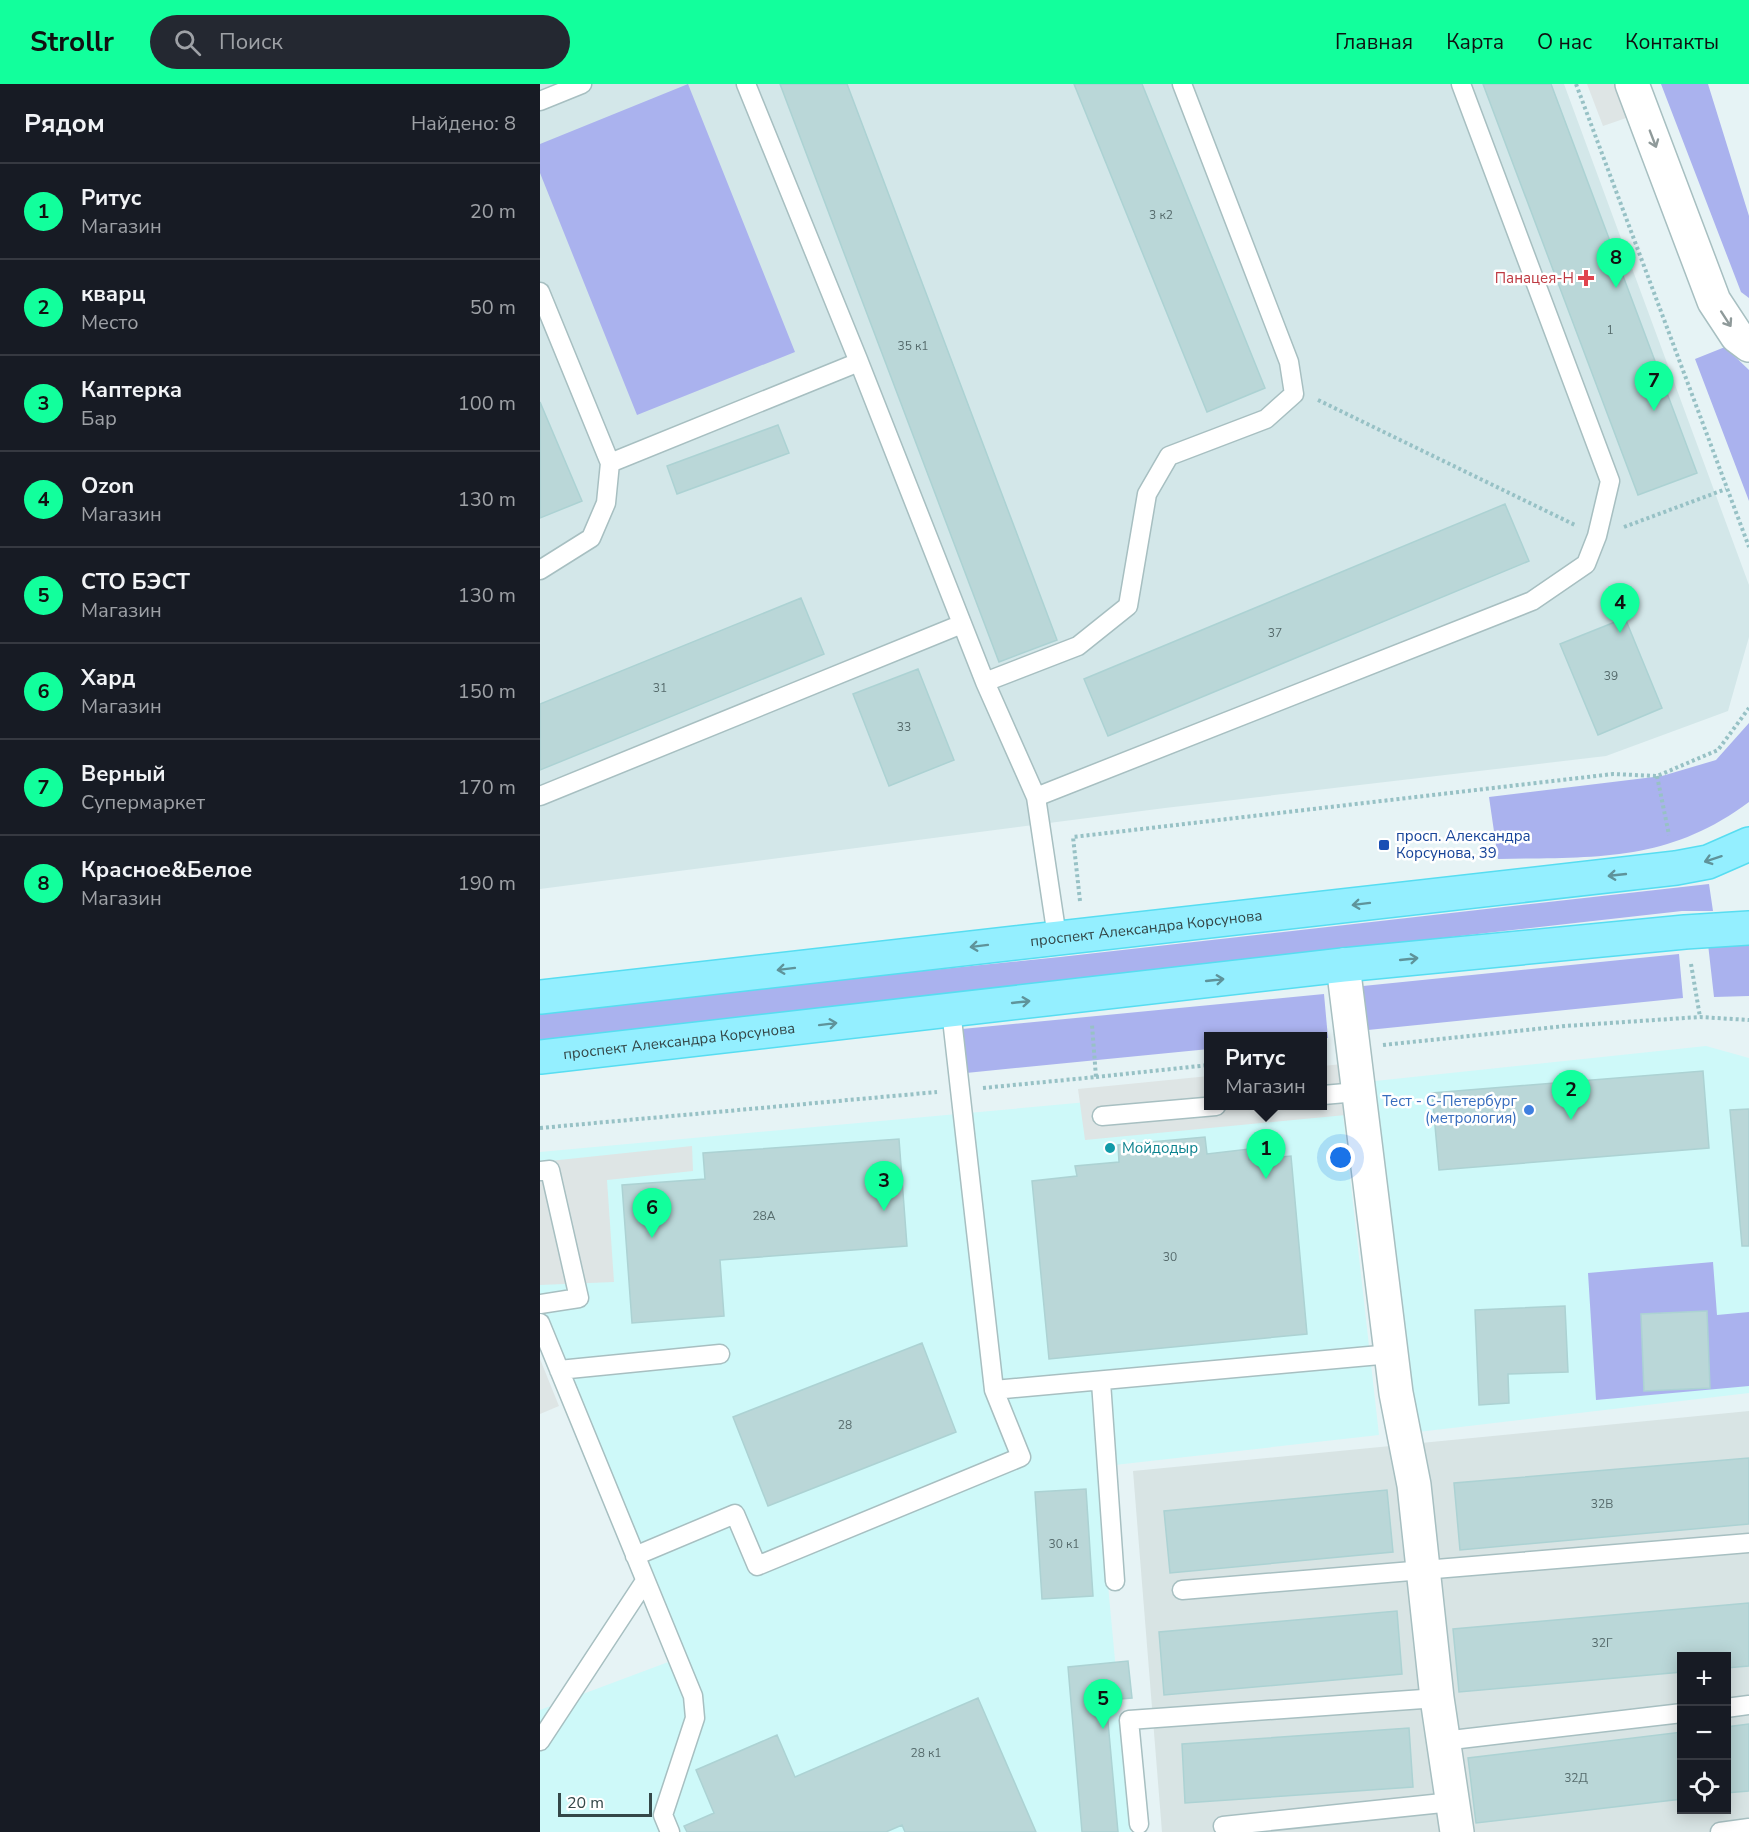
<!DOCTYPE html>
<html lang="ru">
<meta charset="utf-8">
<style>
body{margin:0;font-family:"Nunito Sans",sans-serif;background:#242831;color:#f1f3f6}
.controls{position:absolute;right:18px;bottom:18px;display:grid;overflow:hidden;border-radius:0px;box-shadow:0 3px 15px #0003}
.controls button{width:54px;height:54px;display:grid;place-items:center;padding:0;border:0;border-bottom:2px solid #363941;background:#171b24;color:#f1f3f6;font:30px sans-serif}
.scale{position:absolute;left:18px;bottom:15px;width:94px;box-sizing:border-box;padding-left:6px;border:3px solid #344748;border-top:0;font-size:16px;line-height:21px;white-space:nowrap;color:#344748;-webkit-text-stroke:4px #fff;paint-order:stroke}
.you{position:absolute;left:801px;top:1074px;width:21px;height:21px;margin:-15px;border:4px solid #fff;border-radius:50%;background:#1a73e8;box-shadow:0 0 0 9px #1a73e833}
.badge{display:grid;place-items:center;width:39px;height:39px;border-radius:50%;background:#12ff9c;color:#111;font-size:20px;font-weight:700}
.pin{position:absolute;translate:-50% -50px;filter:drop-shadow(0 2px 3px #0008)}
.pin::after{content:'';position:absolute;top:32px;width:21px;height:18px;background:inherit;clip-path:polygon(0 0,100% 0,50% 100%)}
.popup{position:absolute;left:664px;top:948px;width:123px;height:78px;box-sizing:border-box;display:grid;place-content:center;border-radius:0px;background:#171b24;filter:drop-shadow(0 2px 4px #0005);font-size:20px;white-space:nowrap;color:#9ea1a6}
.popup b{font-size:22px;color:#f1f3f6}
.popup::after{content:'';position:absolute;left:50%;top:100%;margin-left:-12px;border:12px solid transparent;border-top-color:#171b24}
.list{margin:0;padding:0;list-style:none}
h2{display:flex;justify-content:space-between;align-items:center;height:78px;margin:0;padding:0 24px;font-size:26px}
h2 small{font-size:20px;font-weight:400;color:#9ea1a6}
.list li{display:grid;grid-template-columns:39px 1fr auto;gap:18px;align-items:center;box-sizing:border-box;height:96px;padding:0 24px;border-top:2px solid #363941}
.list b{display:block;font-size:22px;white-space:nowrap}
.list p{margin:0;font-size:20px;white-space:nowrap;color:#9ea1a6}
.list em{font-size:20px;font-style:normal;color:#9ea1a6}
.icon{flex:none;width:33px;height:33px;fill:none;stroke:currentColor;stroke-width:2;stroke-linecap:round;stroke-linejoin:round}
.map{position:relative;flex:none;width:1209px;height:1748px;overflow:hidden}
header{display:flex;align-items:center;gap:36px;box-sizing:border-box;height:84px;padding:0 30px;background:#12ff9c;color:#111}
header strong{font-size:28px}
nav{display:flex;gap:33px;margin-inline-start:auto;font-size:21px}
.search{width:420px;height:54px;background:#242831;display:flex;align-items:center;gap:15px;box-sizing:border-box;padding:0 21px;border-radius:33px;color:#9ea1a6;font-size:22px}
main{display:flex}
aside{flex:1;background:#171b24}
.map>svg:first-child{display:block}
</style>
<header>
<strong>Strollr</strong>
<div class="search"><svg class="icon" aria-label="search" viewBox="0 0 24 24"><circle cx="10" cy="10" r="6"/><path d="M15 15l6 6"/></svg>Поиск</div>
<nav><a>Главная</a><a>Карта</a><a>О нас</a><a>Контакты</a></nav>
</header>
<main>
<aside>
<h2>Рядом<small>Найдено: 8</small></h2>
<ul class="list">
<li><span class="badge">1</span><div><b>Ритус</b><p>Магазин</p></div><em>20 m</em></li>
<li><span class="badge">2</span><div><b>кварц</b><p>Место</p></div><em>50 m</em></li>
<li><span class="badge">3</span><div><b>Каптерка</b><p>Бар</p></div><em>100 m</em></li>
<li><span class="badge">4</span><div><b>Ozon</b><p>Магазин</p></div><em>130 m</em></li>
<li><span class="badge">5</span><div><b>СТО БЭСТ</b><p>Магазин</p></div><em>130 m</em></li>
<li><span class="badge">6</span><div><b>Хард</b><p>Магазин</p></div><em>150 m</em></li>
<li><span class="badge">7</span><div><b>Верный</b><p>Супермаркет</p></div><em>170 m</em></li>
<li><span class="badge">8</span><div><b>Красное&amp;Белое</b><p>Магазин</p></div><em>190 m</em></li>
</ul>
</aside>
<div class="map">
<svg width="1209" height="1748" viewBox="0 0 1209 1748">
<rect width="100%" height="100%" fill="#e6f3f5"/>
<path fill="#d3e7e9" d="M0,0H1024L1209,501V553L1188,627L1066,672L625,724L0,805Z"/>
<path fill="#cef9f9" d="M1166,962L1209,974V1309L878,1348L835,997Z
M799,995L839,1351L557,1383L591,1748H0V1626L147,1571L0,1221V1068L669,1007V1022H783Z"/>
<path fill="#d8e4e4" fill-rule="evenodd" d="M1209,1327V1748H622L593,1387ZM1142,1572H1186V1726H1142Z"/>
<path fill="#aab2ee" d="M148,0L255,268L97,331L0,89V60Z
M1121,0H1168L1209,132V214L1201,208Z
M1185,263L1209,286V417L1155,275Z
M1209,639V718C1127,779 1055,773 958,775L949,713L1122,692L1176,676Z
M1169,800L1173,827H1142L0,956V926L520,873Z
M1168,860L1209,861V912L1174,913Z
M1139,870L1143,914L828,946L823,902Z
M784,910L788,954L669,952V965L426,989L422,945Z
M1173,1178L1177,1231L1209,1228V1302L1056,1316L1048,1189Z"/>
<path fill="#dee5e5" d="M1047,0H1080L1092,32L1063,42Z
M802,980L806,1031L545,1056L538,1005L669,992V1022H783V982Z
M152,1062L153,1087L67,1096L74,1198L0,1201V1078Z
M0,1275L19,1322L0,1330Z"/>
<path fill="#bad7d8" stroke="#acd2d3" stroke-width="1.5" d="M240,0H307L517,556L459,578Z
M534,0H602L725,304L667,328Z
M943,0H1011L1157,389L1098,411Z
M0,318L42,417L0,434Z
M238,341L249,369L137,410L127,382Z
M965,420L989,477L568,652L544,595Z
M261,514L284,570L0,686V620Z
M1085,534L1122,624L1058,651L1020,560Z
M378,585L414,676L349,702L313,610Z
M1163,987L1169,1064L899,1086L892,1009Z
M1209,1025V1162H1202L1190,1026Z
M665,1053L667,1070L709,1065V1076L751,1072L767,1250L509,1275L492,1097L537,1092L535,1082L579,1078L578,1061Z
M359,1055L367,1162L180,1176L184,1232L92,1239L82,1101L165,1095L163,1069Z
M1025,1222L1028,1288L968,1290L969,1319L939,1321L935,1226Z
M1167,1227L1170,1304L1104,1307L1101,1230Z
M382,1259L416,1348L228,1422L193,1333Z
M1209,1374V1440L920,1466L914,1399Z
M546,1405L553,1512L502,1515L495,1408Z
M847,1406L853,1468L630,1489L624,1427Z
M1209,1519V1582L1186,1584V1572H1142V1588L919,1608L913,1545Z
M857,1527L862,1590L624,1611L619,1548Z
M588,1577L592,1614L566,1616L578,1748H542L528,1583Z
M438,1614L496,1748H365L362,1741L346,1748H147L144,1742L174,1729L156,1686L237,1651L255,1693Z
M1209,1640V1707L1186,1709V1643Z
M869,1644L873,1703L645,1719L642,1660Z
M1142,1648V1715L936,1739L928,1674Z"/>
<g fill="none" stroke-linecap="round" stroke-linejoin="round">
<g stroke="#a7bfc1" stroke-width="21">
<path id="service" d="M0,17L42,0
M0,208L70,379L319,278L206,0
M319,278L445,598L496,713L517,853
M0,486L51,454L66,419L70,379
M445,598L538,562L588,522L607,410L629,372L726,335L754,310L749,278L642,0
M0,712L422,540
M496,713L992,517L1046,480L1057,452L1070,397L921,0
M411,926L454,1306L851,1270
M783,1011L817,1008
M562,1032L676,1022
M0,1087L10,1086L39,1214L0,1220
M0,1239L153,1612L155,1634L123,1731L130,1748
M19,1286L180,1270
M561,1298L575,1497
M95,1472L195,1430L217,1482L481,1373L454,1306
M642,1506L1209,1459
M1186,1624L1209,1621
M0,1657L105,1497
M903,1657L1142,1629
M599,1740L589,1636L897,1614
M683,1742L912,1718
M1180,1748L1209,1744"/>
</g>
<g stroke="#a7bfc1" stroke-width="36">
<path id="minor" d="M1092,0L1174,217L1197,252L1209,261
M803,881L856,1309L874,1401L897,1614L917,1748"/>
</g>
<g stroke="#57ddf1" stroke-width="36">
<g id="primary">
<path id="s1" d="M0,913L1136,784L1168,778L1209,760"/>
<path id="s2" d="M0,973L803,881L1145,848L1209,844"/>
</g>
</g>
<path stroke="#97c1c5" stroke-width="4" stroke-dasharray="3 3" stroke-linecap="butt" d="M1036,0L1209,463
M778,316L1035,441
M1084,443L1186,405
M1117,692L1129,751
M540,817L533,753L1073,690L1117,692L1178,666L1209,624
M1151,880L1160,933
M843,961L1025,942L1160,933L1209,936
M556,993L669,981
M443,1004L556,993L552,941
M0,1044L397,1008"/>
<use href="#service" stroke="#fff" stroke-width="18"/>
<use href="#minor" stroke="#fff" stroke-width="33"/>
<use href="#primary" stroke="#94efff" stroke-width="33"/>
</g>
<defs><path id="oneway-shaft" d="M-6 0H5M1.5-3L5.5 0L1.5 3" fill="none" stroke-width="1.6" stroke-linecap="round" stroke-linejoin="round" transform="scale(1.5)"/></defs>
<g stroke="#8f9a9a">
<use href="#oneway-shaft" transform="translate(1113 55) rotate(69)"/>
<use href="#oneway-shaft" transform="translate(1186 235) rotate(57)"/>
</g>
<g stroke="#5f939a">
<use href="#oneway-shaft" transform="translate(1173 775) rotate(162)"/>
<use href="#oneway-shaft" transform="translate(1077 791) rotate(174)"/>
<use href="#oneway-shaft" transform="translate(821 820) rotate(173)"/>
<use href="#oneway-shaft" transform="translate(439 862) rotate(173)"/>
<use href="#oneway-shaft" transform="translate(869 875) rotate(-6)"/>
<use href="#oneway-shaft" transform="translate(246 885) rotate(173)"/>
<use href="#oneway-shaft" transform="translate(675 896) rotate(-6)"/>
<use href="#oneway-shaft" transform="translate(481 918) rotate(-6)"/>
<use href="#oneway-shaft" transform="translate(288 940) rotate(-7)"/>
</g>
<path fill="#e0444e" stroke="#fff" stroke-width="2" d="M1043 185h6v6h6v6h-6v6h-6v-6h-6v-6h6z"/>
<rect fill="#1a4fb4" stroke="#fff" stroke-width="2" x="838" y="755" width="12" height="12" rx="3"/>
<circle fill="#3f7fe0" stroke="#fff" stroke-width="2" cx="989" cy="1026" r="6"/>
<circle fill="#0f9aa8" stroke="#fff" stroke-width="2" cx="570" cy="1064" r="6"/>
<g text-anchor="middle" stroke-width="5" stroke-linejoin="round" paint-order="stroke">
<g font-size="12" fill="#566b6c">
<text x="621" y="135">3 к2</text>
<text x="1070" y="250">1</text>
<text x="373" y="266">35 к1</text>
<text x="735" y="553">37</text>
<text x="1071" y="596">39</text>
<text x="120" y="608">31</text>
<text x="364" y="647">33</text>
<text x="224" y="1136">28А</text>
<text x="630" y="1177">30</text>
<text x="305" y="1345">28</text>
<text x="1062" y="1424">32В</text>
<text x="524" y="1464">30 к1</text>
<text x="1062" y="1563">32Г</text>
<text x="386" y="1673">28 к1</text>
<text x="1036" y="1698">32Д</text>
</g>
<g font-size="15" fill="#be3a42" stroke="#fff" text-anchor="end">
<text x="1034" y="199">Панацея-Н</text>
</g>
<g font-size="15" fill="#164399" stroke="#fff" text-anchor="start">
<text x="856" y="757">просп. Александра<tspan x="856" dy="17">Корсунова, 39</tspan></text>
</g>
<g font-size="15" fill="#344748" stroke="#fff">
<text dy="5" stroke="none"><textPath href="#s1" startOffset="610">проспект Александра Корсунова</textPath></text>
<text dy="5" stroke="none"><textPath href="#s2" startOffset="140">проспект Александра Корсунова</textPath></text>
</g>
<g font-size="15" fill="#366cbe" stroke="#fff" text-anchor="end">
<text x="977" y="1022">Тест - С-Петербург<tspan x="977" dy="17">(метрология)</tspan></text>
</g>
<g font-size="15" fill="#0d838f" stroke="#fff" text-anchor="start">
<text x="582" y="1069">Мойдодыр</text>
</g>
</g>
</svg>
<div class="controls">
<button>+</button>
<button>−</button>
<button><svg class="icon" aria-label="locate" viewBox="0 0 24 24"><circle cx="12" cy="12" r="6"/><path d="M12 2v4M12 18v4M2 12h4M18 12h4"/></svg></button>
</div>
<div class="scale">20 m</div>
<div class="you"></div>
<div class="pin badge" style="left:726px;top:1095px">1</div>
<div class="popup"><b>Ритус</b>Магазин</div>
<div class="pin badge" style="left:1031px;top:1036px">2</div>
<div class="pin badge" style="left:344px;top:1127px">3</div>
<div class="pin badge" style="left:1080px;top:549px">4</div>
<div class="pin badge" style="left:563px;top:1645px">5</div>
<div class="pin badge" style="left:112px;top:1154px">6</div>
<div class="pin badge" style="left:1114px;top:327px">7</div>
<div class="pin badge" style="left:1076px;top:204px">8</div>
</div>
</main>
